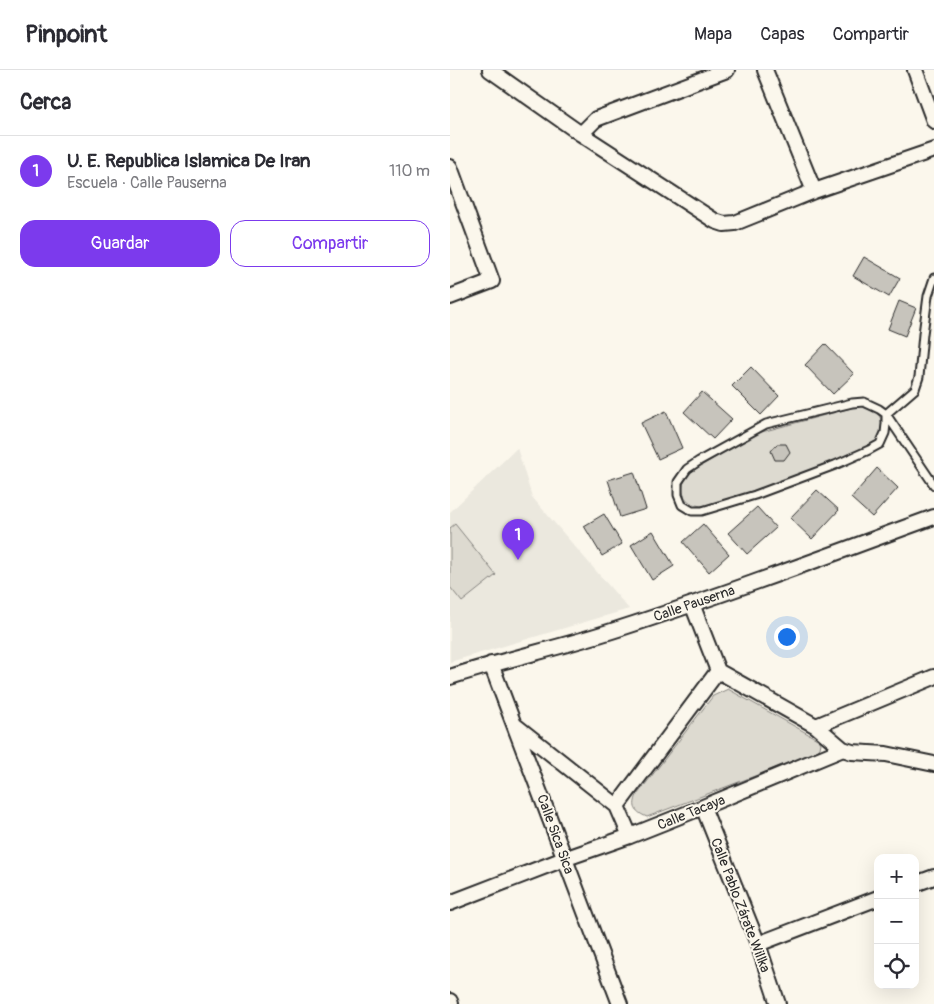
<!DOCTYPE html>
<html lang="es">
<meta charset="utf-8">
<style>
body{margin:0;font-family:Pangolin,sans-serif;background:#f7f7f7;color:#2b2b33}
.controls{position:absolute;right:15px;bottom:15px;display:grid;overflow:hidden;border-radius:10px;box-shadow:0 5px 20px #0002}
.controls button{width:45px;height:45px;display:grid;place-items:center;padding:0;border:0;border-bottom:1px solid #e1e1e2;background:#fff;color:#2b2b33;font:25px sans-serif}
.you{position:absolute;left:336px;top:566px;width:18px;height:18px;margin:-12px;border:4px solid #fff;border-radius:50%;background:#1a73e8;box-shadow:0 0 0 8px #1a73e833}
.badge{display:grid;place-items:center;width:32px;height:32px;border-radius:50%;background:#7c3aed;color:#fff;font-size:16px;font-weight:700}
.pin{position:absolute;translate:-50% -41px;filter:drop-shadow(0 1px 2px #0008)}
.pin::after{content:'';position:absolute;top:26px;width:18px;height:15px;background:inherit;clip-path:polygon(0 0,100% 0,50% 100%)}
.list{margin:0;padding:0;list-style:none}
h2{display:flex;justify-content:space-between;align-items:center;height:65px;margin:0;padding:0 20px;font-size:21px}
h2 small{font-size:16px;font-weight:400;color:#7c7c81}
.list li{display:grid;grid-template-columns:32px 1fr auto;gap:15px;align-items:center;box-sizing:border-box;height:70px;padding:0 20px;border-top:1px solid #e1e1e2}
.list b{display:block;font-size:19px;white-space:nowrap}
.list p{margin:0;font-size:16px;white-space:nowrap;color:#7c7c81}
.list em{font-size:16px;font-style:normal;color:#7c7c81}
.actions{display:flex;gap:10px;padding:15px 20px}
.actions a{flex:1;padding:11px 0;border:1px solid #7c3aed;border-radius:15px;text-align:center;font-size:18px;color:#7c3aed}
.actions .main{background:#7c3aed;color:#fff}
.icon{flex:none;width:28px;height:28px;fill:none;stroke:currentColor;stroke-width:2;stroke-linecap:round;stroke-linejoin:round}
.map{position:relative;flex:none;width:484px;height:934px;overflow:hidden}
header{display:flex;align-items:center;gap:30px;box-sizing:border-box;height:70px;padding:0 25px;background:#fff;border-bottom:1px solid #e1e1e2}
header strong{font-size:24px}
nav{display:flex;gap:28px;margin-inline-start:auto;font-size:18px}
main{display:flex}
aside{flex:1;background:#fff}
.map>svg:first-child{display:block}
</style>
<header>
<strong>Pinpoint</strong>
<nav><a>Mapa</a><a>Capas</a><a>Compartir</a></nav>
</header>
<main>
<aside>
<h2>Cerca<small></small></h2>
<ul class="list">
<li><span class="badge">1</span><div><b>U. E. Republica Islamica De Iran</b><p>Escuela · Calle Pauserna</p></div><em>110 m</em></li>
</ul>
<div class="actions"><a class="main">Guardar</a><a>Compartir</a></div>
</aside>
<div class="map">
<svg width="484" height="934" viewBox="0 0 484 934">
<rect width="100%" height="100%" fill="#fbf7ec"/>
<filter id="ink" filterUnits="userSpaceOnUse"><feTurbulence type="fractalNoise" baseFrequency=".02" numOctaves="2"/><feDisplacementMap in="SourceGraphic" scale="10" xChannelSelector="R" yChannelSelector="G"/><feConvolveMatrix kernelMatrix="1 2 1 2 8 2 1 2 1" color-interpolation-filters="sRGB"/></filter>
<g filter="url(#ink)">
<path fill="#ebe8de" d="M67,378L82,427L179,539L0,592V442Z"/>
<path fill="#dddad0" stroke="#84827e" d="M409,336C422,337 433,343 432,359C432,364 428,369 426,374L369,399L320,417L254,436C232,436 226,416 241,402L299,367L304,364Z
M5,454L46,505L12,532L0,517V458Z
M278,619L369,670L371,673L370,678L365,683L197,747C185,742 182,737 187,725L263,626Z"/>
<path fill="#c7c4bc" stroke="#2b2b2b" d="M414,187L450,208L439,227L403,206Z
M449,231L466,238L455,266L438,259Z
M375,274L404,304L383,324L355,295Z
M301,297L329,326L311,345L282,316Z
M252,322L282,349L263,369L234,342Z
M216,341L232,378L208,389L191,353Z
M327,374H336L340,382L334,390H325L321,381Z
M427,398L448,418L422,447L401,428Z
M184,402L196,439L170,447L158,410Z
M367,420L389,440L362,469L340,448Z
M307,437L326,458L297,484L278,463Z
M154,444L172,474L152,486L134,456Z
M253,454L279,484L259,502L233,472Z
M203,461L224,496L202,510L181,475Z"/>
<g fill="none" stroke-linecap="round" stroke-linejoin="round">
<g stroke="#2b2b2b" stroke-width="11">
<path id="lane" d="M484,208L478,226L473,264L469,307L465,319L436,344L484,415
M414,332L429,339L436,344V354L435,363L430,374L419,380L385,395L305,425L252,441H242L232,435L228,425V412L237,399L249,391L316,354L402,333Z"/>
</g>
<g stroke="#2b2b2b" stroke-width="18">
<path id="street" d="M40,0L131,64L265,151L274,154L285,153L364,121L484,80
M315,0L364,121
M465,0L484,51
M131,64L146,49L277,0
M0,97L42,211L0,227
M41,594L170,934
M268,601L366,656L393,679
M0,607C56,589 113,577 168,559C275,525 379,485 484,447
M66,656L167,736
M366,656L484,607
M253,737L308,874L328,934
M180,766L167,736L268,601L242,534
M465,814L484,807
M0,833L114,789L180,766L253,737L393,679L402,682L436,684L484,694
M308,874L428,828
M0,931L1,934"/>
</g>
<use href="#lane" stroke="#fbf7ec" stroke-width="7"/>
<use href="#street" stroke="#fbf7ec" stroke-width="14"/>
</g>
</g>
<g text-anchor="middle" stroke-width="4" stroke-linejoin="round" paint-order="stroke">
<g font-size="14" fill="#2b2b2b" stroke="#fbf7ec">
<text transform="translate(244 533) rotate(-19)" y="5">Calle Pauserna</text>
<text transform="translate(241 742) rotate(-22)" y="5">Calle Tacaya</text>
<text transform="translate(106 764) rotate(70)" y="5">Calle Sica Sica</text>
<text transform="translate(291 835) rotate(69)" y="5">Calle Pablo Zárate Willka</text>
</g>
</g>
</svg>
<div class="controls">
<button>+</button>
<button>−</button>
<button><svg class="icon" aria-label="locate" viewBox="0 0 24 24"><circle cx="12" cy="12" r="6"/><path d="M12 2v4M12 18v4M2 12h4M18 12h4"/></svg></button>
</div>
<div class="you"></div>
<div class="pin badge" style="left:68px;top:490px">1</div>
</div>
</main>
